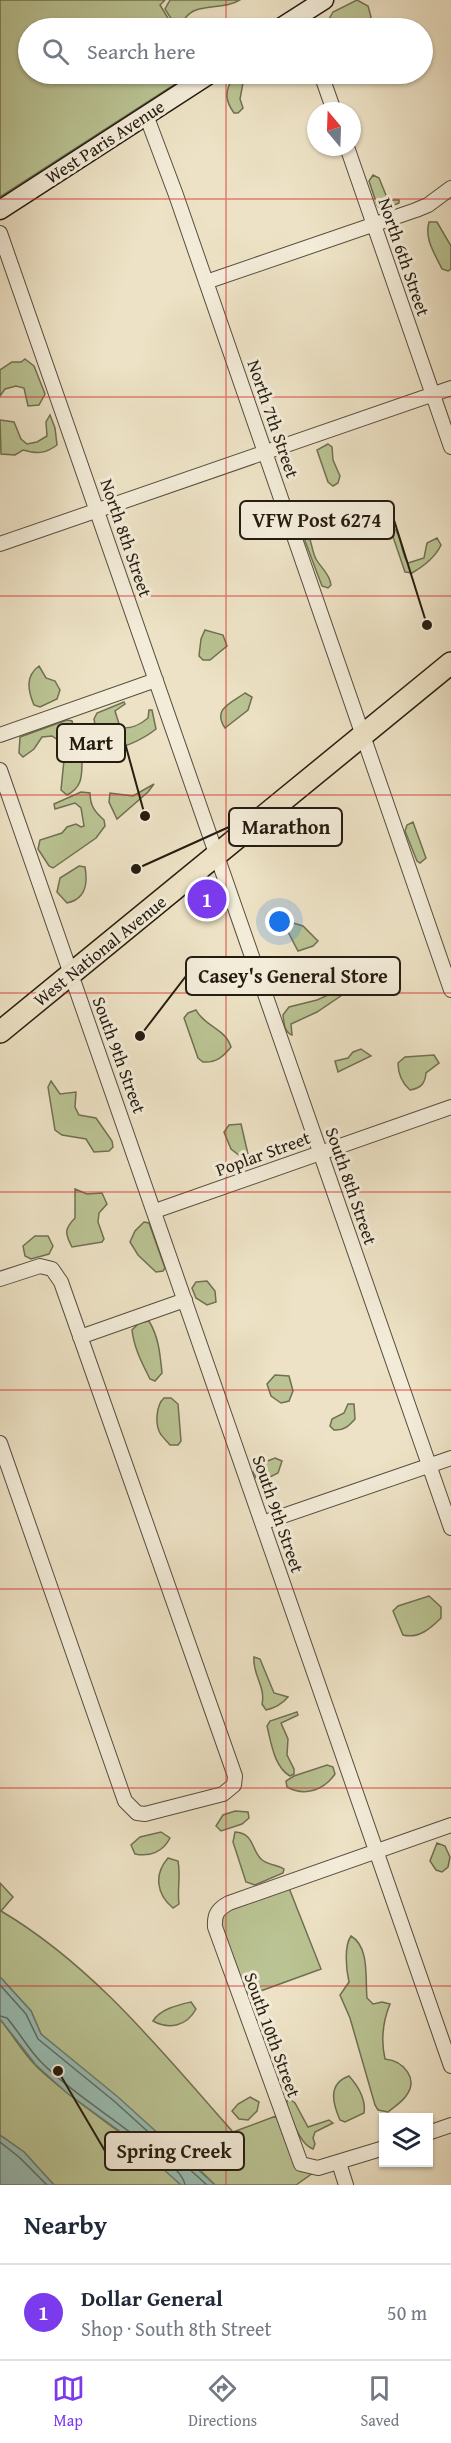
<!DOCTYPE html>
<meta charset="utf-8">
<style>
body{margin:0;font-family:"Gentium Book Plus",serif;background:#f6f6f7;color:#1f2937}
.controls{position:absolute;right:18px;bottom:18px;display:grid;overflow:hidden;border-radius:0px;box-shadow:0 2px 4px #0004}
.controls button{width:54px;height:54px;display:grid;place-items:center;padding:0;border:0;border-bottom:2px solid #e0e1e3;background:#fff;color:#1f2937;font:30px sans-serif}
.compass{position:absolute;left:307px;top:102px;width:54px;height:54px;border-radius:50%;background:#fff;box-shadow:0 2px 4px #0004;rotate:341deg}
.you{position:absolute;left:280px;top:922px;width:21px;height:21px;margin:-15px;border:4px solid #fff;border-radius:50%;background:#1a73e8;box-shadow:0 0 0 9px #1a73e833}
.badge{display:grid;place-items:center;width:39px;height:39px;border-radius:50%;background:#7c3aed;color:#fff;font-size:20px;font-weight:700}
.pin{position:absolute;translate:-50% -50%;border:3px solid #fff;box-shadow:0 2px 6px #0006}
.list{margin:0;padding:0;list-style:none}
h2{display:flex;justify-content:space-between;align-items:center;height:78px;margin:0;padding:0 24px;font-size:26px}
h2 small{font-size:20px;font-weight:400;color:#747a83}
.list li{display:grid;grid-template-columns:39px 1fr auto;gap:18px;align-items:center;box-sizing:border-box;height:96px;padding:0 24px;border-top:2px solid #e0e1e3}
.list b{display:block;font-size:22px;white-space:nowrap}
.list p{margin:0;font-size:20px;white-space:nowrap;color:#747a83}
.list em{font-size:20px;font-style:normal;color:#747a83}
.icon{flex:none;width:33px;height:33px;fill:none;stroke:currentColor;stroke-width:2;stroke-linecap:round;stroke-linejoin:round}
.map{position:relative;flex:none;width:451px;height:2185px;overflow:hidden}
.search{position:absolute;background:#fff;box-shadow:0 2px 4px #0004;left:18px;right:18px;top:18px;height:66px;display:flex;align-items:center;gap:15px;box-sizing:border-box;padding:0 21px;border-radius:33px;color:#747a83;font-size:22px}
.sheet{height:174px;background:#fff}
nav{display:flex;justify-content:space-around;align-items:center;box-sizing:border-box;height:84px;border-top:2px solid #e0e1e3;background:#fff;font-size:16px;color:#747a83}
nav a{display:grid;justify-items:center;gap:3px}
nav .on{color:#7c3aed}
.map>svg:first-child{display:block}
</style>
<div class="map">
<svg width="451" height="2185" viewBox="0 0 451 2185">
<rect width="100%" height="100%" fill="#ede2c5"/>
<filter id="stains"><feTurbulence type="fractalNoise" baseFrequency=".00333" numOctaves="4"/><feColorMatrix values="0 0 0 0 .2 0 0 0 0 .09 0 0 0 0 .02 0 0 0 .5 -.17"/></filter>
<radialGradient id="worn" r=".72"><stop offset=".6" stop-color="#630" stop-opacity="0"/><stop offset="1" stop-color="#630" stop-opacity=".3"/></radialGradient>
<path fill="#bac393" stroke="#707052" stroke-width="1.5" d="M0,0H165L160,5L174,28H28V74H191L0,197Z
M170,0H240C224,11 195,1 184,20L188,28H177L165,9Z
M357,0L368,6L371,17L364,28H343L338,22L329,19L333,12Z
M239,78L243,83L240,99L243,108L238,113H234C226,102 224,92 232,80Z
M373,175L379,178L388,200H399V203L382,210L377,205L369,181Z
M429,222H437L451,246V269L448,271L442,269C435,254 424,239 429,222Z
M25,359L34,366L45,394L39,405L28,406L24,388L16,386L5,389L0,396V370L12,362H21Z
M50,415L55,428L57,445C45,454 37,454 23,450L15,455L1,454L0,420L14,422L21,439L27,444L37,442L47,436L46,422Z
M328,444L332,447L333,460L340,476L338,483L333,486L328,482L317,450Z
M390,528H394C403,538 400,552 408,563L424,558L427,543L437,538L441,545C435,558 424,566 412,573L405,572Z
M305,530C312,537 311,550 316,559C321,568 330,574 331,585L328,588L322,586L302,533Z
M205,630L223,635L227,646L210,660H203L199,656L201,639Z
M39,666L46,678L55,681L60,690L57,699L40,707L34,705C28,691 25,676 39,666Z
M245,693L252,697L248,710L225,728C212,709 231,703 245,693Z
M124,702L125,704L115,711L120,727C130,730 141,724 148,718L149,710H152L156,729C140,742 116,750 97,754L91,749L88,738L96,730L94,719L97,713Z
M67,720L72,721L75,733L69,740L61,742L52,736L42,737L34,749L23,757L19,753L20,737Z
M74,753L82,763C82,778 81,788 67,795L61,790L64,760Z
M154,784L148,792L117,819L109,802L110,793L133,796Z
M81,792L90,793C90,806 95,812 104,820L105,826L96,838L53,868L49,866L38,849L40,840L62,833L67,827L76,824L81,827L84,826L81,808L75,803L55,809L54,804Z
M413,822L426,858L420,863L417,861L405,831L407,825Z
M79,866L85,867C88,884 86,899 67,903L57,892L60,878Z
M290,922L303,926L318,941L313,946L298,951L285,926Z
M341,989L348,991L317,1012L291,1024L292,1035C284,1032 284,1023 283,1015L289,1007L317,1000Z
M196,1010C205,1027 225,1028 231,1047C223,1057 216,1063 203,1062L198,1058L184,1018L188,1013Z
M361,1049L371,1056L338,1072L335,1061L348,1058L353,1052Z
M434,1055L439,1063L426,1073C425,1084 421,1088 410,1090C402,1083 398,1074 398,1063L405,1057Z
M51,1081L60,1094L76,1092L75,1107L79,1115L96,1118L112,1141L113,1147L109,1151L94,1152L86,1139L62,1135L55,1130L48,1087Z
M241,1124L248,1154V1158L244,1159L231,1149L224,1132L229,1125Z
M75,1189L87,1194L102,1193L107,1204L99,1213L98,1222L104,1239L102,1242L72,1247C65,1234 64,1229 75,1218Z
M144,1222L149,1223L165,1268L163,1271L156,1272L138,1255L130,1242L135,1231Z
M35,1236H48L53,1246L49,1254L31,1259L25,1256L23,1246Z
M207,1281L215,1291L216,1302L207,1305L196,1298L192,1288L196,1282Z
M149,1321C159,1338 160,1354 162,1373L155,1381L150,1379C142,1363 134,1348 132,1330L139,1323Z
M275,1375L289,1376L293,1391L289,1401L281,1403L271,1396L267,1384Z
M164,1398H171L178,1404L181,1441L178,1445H170C167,1441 162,1437 160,1433C155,1424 156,1405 164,1398Z
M348,1404H354L355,1419C349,1426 343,1431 334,1430L330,1426L332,1419L344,1413Z
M275,1458L282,1461L278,1473L266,1479L256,1478L253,1472L260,1464Z
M429,1596L441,1607V1618C431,1628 419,1639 403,1635L393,1611L398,1606Z
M254,1657L260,1659L274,1693L288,1697C282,1704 275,1708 266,1710L262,1704C266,1687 252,1674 254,1657Z
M297,1712L298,1715L281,1723L288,1739L287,1755L294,1769V1774L290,1776C274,1767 271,1742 267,1726L270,1721Z
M327,1765L333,1767L335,1774C324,1790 305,1797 287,1787L286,1781L294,1776Z
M235,1811L248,1812L249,1818L242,1824L221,1831L216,1826L223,1815Z
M161,1832L170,1838C163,1852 150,1857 135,1854L131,1845L140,1837Z
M235,1832C254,1833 251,1849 261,1859C267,1865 278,1865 284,1869L283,1873L255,1885L246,1882L233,1842Z
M437,1843L445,1846L450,1857L448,1867L442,1872L436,1870L430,1861Z
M168,1858L178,1861C181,1876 177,1889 179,1904L173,1908C156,1894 154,1874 168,1858Z
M0,1883L13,1897L1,1911C94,1966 162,2052 233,2132L276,2116L290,2153L313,2173L296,2185H215L196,2166L41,2034L31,2011L0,1977Z
M289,1888L321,1969L244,1997L219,1927L220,1918L226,1910Z
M351,1936C370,1947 365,1979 367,1998L373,2004L382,2002L390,2004C383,2021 381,2041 385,2059C404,2061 419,2079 406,2096C402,2102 394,2107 388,2112L378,2110L375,2105L350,2018L340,1995L349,1982C346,1969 344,1946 351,1936Z
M191,2002L196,2009C187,2026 169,2030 153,2021C160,2009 178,2005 191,2002Z
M0,2019C12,2034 23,2053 37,2067C82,2110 138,2139 181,2185H54L24,2152L0,2135Z
M349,2076C358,2086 366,2099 364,2113L345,2122L340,2120C333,2104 327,2084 349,2076Z
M250,2097L259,2102L257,2111L248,2120L239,2119L232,2111L238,2104Z
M288,2098L295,2103L308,2127L329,2120L333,2123L315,2132L313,2138L315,2144L313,2149C299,2144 292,2118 286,2105Z"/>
<path fill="#99beb4" stroke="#6b7d73" stroke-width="1.5" d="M0,1977L31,2011L41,2034L118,2097L215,2185H181L125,2135L67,2093L36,2065L0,2019Z
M0,2135L24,2152L54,2185H0Z"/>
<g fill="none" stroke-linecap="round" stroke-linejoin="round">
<path stroke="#5f6d62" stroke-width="1.5" d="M0,1985L26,2014L38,2039L114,2101L207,2185
M0,2016L7,2018C19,2032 29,2050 41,2062C74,2095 116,2119 151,2149C161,2158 183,2171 185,2185
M0,2142L19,2157L47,2185"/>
<g stroke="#574e3e" stroke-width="16">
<path id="minor" d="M321,74L334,111
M146,115L176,195L451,990
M347,147L451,447
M0,233L451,1528
M206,282L416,210L428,205L451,188
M0,544L451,388
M0,735L156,680
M0,770L451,2066
M155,1211L451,1107
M0,1279L40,1266L52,1269L61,1282L235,1776L234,1785L223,1794L145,1814L137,1813L125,1801L0,1443
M80,1337L185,1300
M262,1523L451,1458
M428,2133L451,2125
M384,2148L318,2168L301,2164L215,1927C214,1914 218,1909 229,1903L451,1825
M339,2163L346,2185"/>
</g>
<g stroke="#251c11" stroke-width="21">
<path id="secondary" d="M280,28L324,0
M0,210L210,74"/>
</g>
<g stroke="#251c11" stroke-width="24">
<path id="primary" d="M0,1032L451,663"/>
</g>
<use href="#minor" stroke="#f3ecd9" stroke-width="14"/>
<use href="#secondary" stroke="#f3ecd9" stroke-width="18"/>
<use href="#primary" stroke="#ede2c5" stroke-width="21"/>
</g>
<path fill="none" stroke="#d62828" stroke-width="1.5" stroke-opacity="0.55" d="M226,0V28M226,74V2185M0,199H451M0,397H451M0,596H451M0,795H451M0,993H451M0,1192H451M0,1390H451M0,1589H451M0,1788H451M0,1986H451"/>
<g text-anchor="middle" stroke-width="6" stroke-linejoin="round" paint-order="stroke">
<g font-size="18" fill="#251c11" stroke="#f3ecd9">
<text transform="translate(105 142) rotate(-33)" y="6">West Paris Avenue</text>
<text transform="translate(404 257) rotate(71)" y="6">North 6th Street</text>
<text transform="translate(273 419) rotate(71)" y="6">North 7th Street</text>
<text transform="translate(126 538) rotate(71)" y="6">North 8th Street</text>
<text transform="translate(100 951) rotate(-39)" y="6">West National Avenue</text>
<text transform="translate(119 1055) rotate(70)" y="6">South 9th Street</text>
<text transform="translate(263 1154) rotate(-20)" y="6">Poplar Street</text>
<text transform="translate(351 1186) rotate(71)" y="6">South 8th Street</text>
<text transform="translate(278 1514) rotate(71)" y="6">South 9th Street</text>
<text transform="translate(272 2035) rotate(70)" y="6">South 10th Street</text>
</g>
</g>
<path fill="none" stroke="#251c11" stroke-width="2" d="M427 625L394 520M145 816L125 743M136 869L229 827M140 1036L186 976M58 2071L105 2151"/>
<g fill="#251c11" stroke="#f3ecd9" stroke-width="2">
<circle cx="427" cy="625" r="6"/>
<circle cx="145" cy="816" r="6"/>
<circle cx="136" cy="869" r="6"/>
<circle cx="140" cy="1036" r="6"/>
<circle cx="58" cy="2071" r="6"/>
</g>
<g fill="#f3ecd9" stroke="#251c11" stroke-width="2">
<rect x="240" y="501" width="154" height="38" rx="6"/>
<rect x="57" y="724" width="68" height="38" rx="6"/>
<rect x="229" y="808" width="113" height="38" rx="6"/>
<rect x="186" y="957" width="214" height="38" rx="6"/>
<rect x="105" y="2132" width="139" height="38" rx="6"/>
</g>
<g font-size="20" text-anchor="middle" font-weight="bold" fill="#251c11">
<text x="317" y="527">VFW Post 6274</text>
<text x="91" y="750">Mart</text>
<text x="286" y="834">Marathon</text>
<text x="293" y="983">Casey's General Store</text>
<text x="174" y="2158">Spring Creek</text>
</g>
<rect width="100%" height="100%" filter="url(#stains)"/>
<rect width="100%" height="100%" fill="url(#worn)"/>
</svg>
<div class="controls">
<button><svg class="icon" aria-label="layers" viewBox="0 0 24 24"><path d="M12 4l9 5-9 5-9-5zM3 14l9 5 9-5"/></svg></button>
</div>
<svg class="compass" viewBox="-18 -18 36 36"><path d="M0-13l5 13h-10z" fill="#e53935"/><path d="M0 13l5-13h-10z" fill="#747a83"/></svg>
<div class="you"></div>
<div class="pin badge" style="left:207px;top:899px">1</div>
<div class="search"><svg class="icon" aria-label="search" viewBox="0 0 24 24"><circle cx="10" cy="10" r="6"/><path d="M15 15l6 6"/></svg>Search here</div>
</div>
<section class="sheet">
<h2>Nearby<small></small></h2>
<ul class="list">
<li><span class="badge">1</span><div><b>Dollar General</b><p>Shop · South 8th Street</p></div><em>50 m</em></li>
</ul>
</section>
<nav>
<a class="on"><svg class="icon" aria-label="map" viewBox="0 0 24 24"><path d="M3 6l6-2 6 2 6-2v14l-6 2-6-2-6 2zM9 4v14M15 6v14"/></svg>Map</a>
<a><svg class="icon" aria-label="directions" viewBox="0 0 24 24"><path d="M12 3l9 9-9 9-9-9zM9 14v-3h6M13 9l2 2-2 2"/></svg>Directions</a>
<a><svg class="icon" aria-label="saved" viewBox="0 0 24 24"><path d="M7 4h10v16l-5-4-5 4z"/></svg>Saved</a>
</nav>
